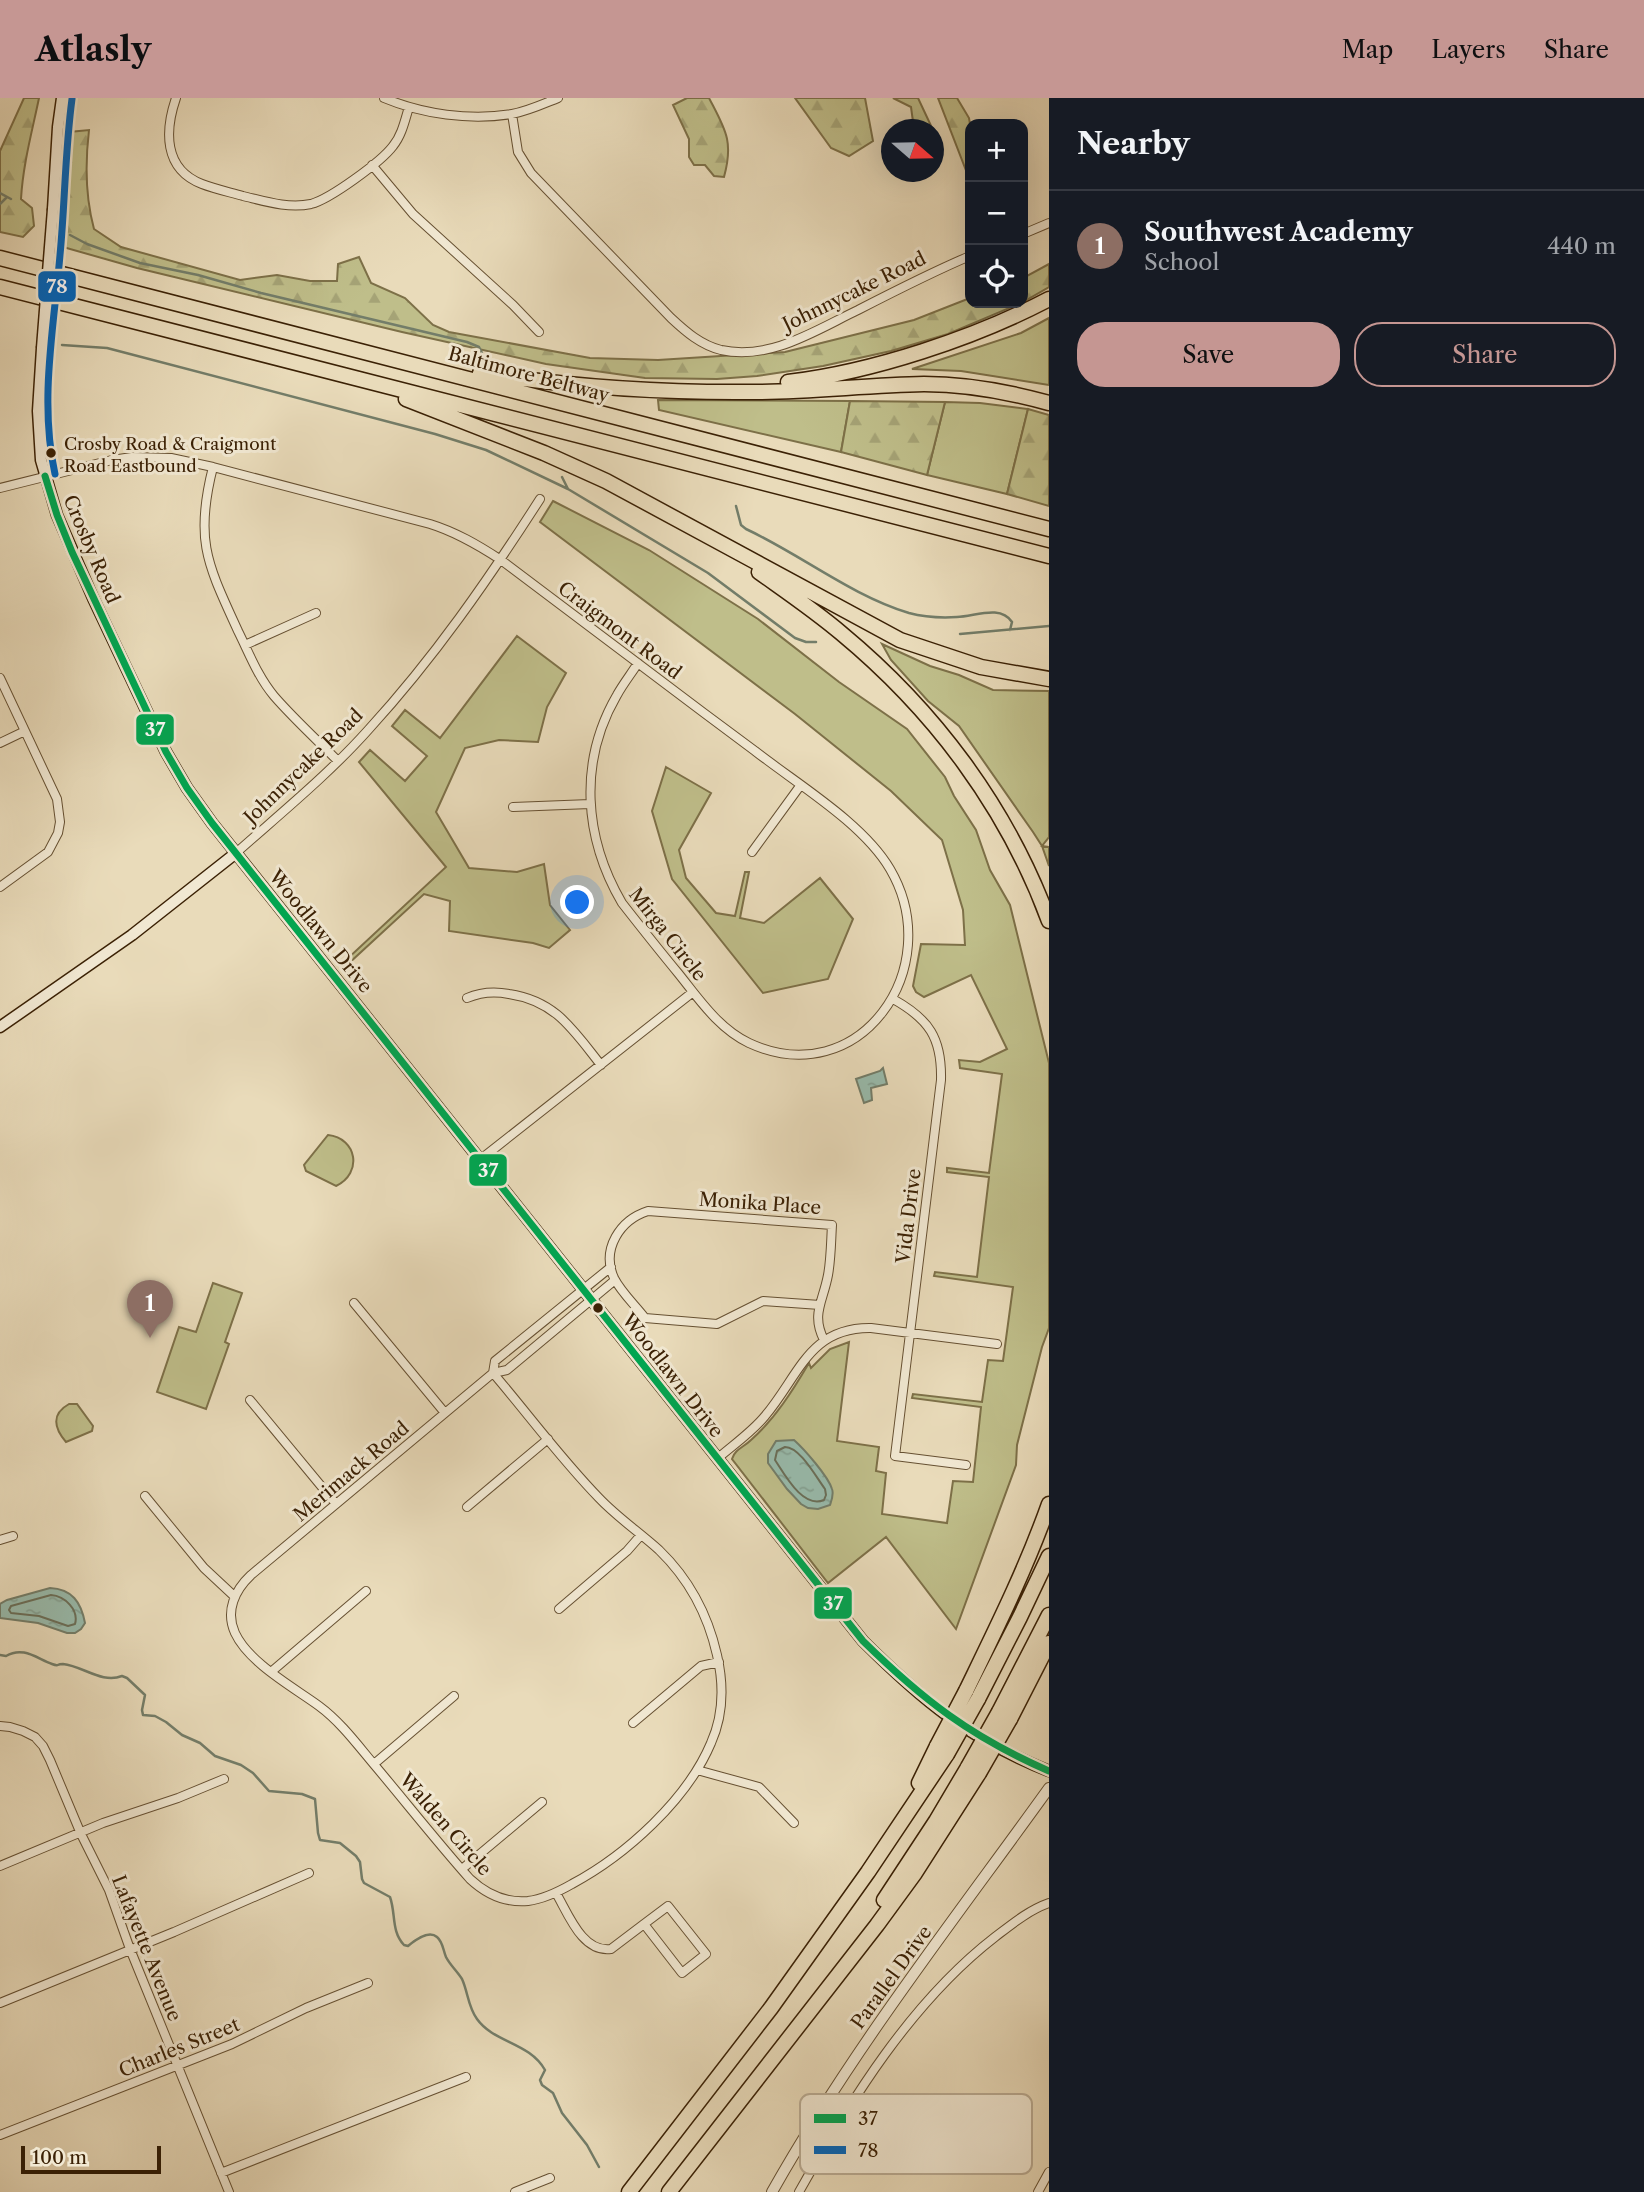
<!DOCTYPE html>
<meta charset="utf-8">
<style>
body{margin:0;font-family:"Libre Caslon Text",serif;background:#242831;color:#f1f3f6}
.controls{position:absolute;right:21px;top:21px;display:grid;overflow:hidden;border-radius:14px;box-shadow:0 7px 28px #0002}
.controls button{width:63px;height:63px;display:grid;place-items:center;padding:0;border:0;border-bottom:2px solid #363941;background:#171b24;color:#f1f3f6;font:35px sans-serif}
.compass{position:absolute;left:881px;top:21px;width:63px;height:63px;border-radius:50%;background:#171b24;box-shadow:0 7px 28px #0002;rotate:110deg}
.scale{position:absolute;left:21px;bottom:18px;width:140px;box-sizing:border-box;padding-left:7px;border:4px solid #3b2105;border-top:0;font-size:19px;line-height:24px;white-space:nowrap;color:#3b2105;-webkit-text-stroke:5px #f1e8d2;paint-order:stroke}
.you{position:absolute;left:578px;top:805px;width:24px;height:24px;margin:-18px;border:5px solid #fff;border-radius:50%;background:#1a73e8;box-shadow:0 0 0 10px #1a73e833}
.badge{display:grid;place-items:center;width:46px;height:46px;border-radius:50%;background:#c59692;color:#fff;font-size:23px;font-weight:700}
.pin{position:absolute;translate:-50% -58px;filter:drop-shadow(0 2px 4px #0008)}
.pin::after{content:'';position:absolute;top:37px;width:24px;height:21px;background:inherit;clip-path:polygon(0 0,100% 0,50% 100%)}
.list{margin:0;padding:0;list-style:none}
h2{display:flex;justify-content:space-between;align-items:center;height:91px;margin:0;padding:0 28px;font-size:30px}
h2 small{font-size:23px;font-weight:400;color:#9ea1a6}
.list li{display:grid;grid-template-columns:46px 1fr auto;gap:21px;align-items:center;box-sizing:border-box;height:112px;padding:0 28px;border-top:2px solid #363941}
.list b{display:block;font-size:26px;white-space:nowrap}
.list p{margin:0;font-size:23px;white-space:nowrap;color:#9ea1a6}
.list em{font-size:23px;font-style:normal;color:#9ea1a6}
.actions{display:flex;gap:14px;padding:21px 28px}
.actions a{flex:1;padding:16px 0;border:2px solid #c59692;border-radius:28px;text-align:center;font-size:24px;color:#c59692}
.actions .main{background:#c59692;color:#111}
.icon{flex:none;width:38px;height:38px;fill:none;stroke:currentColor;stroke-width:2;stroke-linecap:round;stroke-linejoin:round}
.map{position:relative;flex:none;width:1049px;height:2094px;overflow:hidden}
header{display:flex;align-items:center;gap:42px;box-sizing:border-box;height:98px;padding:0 35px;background:#c59692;color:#111}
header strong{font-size:33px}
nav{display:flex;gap:38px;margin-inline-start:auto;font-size:24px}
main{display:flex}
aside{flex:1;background:#171b24}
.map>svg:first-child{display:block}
</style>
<header>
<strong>Atlasly</strong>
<nav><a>Map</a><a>Layers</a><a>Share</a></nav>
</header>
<main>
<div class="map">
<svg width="1049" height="2094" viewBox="0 0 1049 2094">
<defs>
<pattern id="forest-firs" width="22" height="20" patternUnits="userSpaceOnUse" patternTransform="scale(1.75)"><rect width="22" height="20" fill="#bfbe8a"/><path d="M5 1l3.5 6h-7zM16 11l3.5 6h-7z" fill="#a5a376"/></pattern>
<pattern id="water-ripples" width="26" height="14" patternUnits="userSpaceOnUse" patternTransform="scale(1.75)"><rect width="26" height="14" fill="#98bbac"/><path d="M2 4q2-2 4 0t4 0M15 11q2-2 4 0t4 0" fill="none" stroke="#84a092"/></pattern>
</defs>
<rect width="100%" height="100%" fill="#e9dbba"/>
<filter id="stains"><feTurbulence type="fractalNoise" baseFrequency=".00286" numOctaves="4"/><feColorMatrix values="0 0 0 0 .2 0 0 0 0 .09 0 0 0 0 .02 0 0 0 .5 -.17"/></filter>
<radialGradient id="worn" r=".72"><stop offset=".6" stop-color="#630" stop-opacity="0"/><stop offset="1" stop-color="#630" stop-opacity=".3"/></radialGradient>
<path fill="#bfbe8a" stroke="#7d7048" stroke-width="2" d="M1049,220V287L961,273L912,271L1021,235Z
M658,302L850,303L841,354L659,312Z
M945,304L980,305L1028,311L1007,396L927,377Z
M553,403L649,452L758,521L839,584L907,631L945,679L954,698L976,732L990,772L1010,807L1049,965V1230L1042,1249L1017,1347L1016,1367L956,1531L886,1439L828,1485L732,1361C735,1351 744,1349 751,1342C775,1321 793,1292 809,1265L811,1270L830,1251L849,1244L837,1343L879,1349L876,1373L886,1375L882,1416L947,1425L953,1383L973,1384L981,1309L912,1300L913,1296L982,1304L988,1262L1003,1263L1013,1189L934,1178L935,1174L977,1179L989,1079L947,1074V1070L989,1075L1002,976L960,970L959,962L980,964L1007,951L971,877L924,899L916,894L913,888L921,846L965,847L963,812L942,742L891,693L795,616L540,424Z
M517,538L566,575L547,609L538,644L499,642L465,650L436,714L469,770L517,774L544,766L550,807L570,832L549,850L533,845L449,833L450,803L424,796L348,866L345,863L446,769L359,664L370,652L405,683L427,658L392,628L405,612L440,640Z
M882,546L930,568L959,577L993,592L1049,593V739L1042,748L1049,749V768L1042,748L1033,734L959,628L928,603L891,562Z
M666,669L711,695L679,752L686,780L716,815L735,818L745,774H749L740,820L764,825L820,780L853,821L828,881L763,895L672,781L652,713Z
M328,1037C357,1040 363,1075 336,1088L306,1073L304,1067Z
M213,1185L242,1195L225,1244L229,1246L206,1311L157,1294L179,1229L196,1234Z
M69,1306H77L93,1328L92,1333L66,1344C54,1330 51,1316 69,1306Z"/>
<path fill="url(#forest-firs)" stroke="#7d7048" stroke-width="2" d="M24,0H39C32,34 23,66 21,101L32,110L34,128L23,139L0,134V53Z
M687,0H709C725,31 734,43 724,79L714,78L705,67H694L689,59V41L673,7Z
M795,0H865L873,43L849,58L831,50Z
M893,0H918L933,32L914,31L911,9Z
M938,0H957L969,20L970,26V73L967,75Z
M89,32C85,66 85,98 94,131L121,149L240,182L277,177L310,183H337L338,166L359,159L371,185L405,200L433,227L449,234L590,260L658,262L785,254L914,222L970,200V205H1021L948,236L891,253L823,268L757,278L717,281L645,280L546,266L402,234L137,170L63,149L69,34Z
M1049,166V189L1023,204V180Z
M850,303L945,304L927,377L841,354Z
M1028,311L1049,317V408L1007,396Z"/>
<path fill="url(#water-ripples)" stroke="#737d69" stroke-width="2" d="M883,970L887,986L871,990L872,1002L864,1005L856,981L880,973Z
M794,1342C804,1351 828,1378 832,1391C834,1396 832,1401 830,1407L818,1411L808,1410L801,1406L787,1391L768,1365V1356L776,1343Z
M50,1490C72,1491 81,1504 85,1525L81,1531L75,1535H67L38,1525L0,1520V1506L7,1502Z"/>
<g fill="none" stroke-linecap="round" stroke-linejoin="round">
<path stroke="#6a6e58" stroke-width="2" d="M785,1349C800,1349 816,1379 825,1391L826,1397L824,1402C803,1411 785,1377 775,1362L777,1353Z
M51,1497C65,1498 79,1512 75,1526L68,1528L39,1518L11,1515L9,1512L11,1508Z"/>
<path stroke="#737d69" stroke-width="2.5" d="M0,95L11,101
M0,106L7,99
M70,137L87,146L140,165L198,177L261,195L467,244L479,249L482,255
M62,247L107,250L435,336L486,352L568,391
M562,379L568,391L708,475L795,540L806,544H816
M736,408L741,427L746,431C800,456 852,498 909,515C924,519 941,520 957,519C974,519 1000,506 1012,524L1010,532
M960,536L1049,528
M0,1557L6,1558C23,1548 36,1560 52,1566C60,1569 55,1566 63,1566C83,1568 102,1586 122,1578L127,1580L145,1597L142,1612L143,1617L155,1618L166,1624L182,1637L200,1645L215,1658L241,1667L253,1675L269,1693L302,1696L315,1701L318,1735L320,1742L340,1745L356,1758L360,1764L362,1781L364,1785L390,1799C396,1816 391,1833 404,1847L408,1848C415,1842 429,1832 437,1839C443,1844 443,1852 446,1859C450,1867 457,1873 462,1881C468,1894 468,1909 477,1921C494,1945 529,1944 545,1972L540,1982L542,1987L553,1995L562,2015L587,2047L599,2069"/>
<g stroke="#665032" stroke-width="10">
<path id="minor" d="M176,0C165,32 163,71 202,86C215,91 229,94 243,98C264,103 288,111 311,106C330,101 381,64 393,48C402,37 405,22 409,9
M384,0C422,16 470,23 512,16C528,13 543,6 558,0
M512,16L518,54L531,75L671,220C686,234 701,247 721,252C770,263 816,232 858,212C895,193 932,174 970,158
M372,67L413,116L513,207L539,234
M1023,136L1049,125
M213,369C194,443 208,467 238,533C249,555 258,579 274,598C294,621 317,642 338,663
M0,390L112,362L132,359L171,360L213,369L430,426C456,434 478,447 501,462C586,526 670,590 755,653C797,686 863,725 890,771C948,870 859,996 749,945C718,930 699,901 678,875C659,852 640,828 622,805C584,740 578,664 617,597C623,586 631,576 638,565
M245,547L316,515
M0,580L57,701L60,724L58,735L48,754L0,789
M0,645L25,633
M513,709L590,706
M752,754L800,688
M236,755C281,715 329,676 369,631C434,560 488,482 540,401
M467,900C481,894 494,893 509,896C556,903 573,932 601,967
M893,901C929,921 942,940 941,982L895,1358L966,1367
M481,1061L693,894
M354,1205L445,1315
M820,1207L763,1203L717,1226L645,1220C635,1207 621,1194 614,1180C601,1151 620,1122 648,1113L832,1127C831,1143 831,1161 828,1177C823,1204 811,1216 824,1242
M493,1275C528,1316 561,1361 599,1400C617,1419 639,1434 659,1452C689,1481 708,1517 717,1557C724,1587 724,1616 711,1645C687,1702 626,1757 572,1786C558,1794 544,1801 528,1803C506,1805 486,1796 470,1781C438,1745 408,1707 377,1670C359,1649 342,1625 319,1608C293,1589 249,1565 235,1535C225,1513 235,1492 251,1477L493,1275L507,1272L615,1182
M493,1275L495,1263L611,1169
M250,1302L336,1406
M717,1361C733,1347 752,1334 765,1318C799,1278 809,1229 871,1230L997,1246
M145,1398L204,1470L234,1498
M467,1409L548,1341
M0,1442L13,1438
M559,1511L627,1453L641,1437
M271,1574L366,1493
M633,1625L701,1568L719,1564
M0,1628L10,1629L23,1633L35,1639L43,1648L50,1662L81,1736L109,1792L130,1851L229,2094
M374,1666L454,1598
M697,1672L759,1689L794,1725
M0,1768L103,1725L178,1700L224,1681
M462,1771L542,1704
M556,1795C568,1815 582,1855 611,1851L644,1826L682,1875L706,1856L668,1808L644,1826
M0,1905L174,1834L309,1775
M0,2037L232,1946L306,1910L368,1885
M221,2075L466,1979
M515,2094L550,2080
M799,2094C850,2003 911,1904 995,1839C1012,1826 1029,1812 1049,1805
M1038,2094L1049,2074"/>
</g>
<g stroke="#665032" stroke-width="12">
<path id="tertiary" d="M772,2094C852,1952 954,1822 1049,1690"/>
</g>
<g stroke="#3b2105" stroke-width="13">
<path id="secondary" d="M53,111L58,29L62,0
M42,250L38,313L41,362L57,417L93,500L166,654L187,690L212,725L863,1543C923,1603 969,1641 1049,1673
M0,929L132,837L236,755"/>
</g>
<g stroke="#3b2105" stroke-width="17">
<path id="motorway" d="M0,160L1049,431
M0,189L1049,458
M480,275C573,289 660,295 754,294C811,294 867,287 924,286C965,286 1009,294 1049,305
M788,284C872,274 975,240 1049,201
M406,301L544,355L606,383L900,542L981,569L1049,581
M759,474C787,494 815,513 841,535C934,612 1007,709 1049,823
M966,1593C996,1531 1026,1471 1049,1406
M978,1601L1020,1519L1049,1458
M999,1614L1049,1517
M1010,1621L1049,1545
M919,1685L937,1648
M884,1802L936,1723L968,1669
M629,2094L771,1910L868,1774L947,1656
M669,2094L877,1827L915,1775L979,1675"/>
</g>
<use href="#minor" stroke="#f1e8d2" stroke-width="8"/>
<use href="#tertiary" stroke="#f1e8d2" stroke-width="10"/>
<use href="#secondary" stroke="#f1e8d2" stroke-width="10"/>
<use href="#motorway" stroke="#e9dbba" stroke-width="14"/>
<g stroke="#3b2105" stroke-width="13" stroke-linecap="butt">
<path id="secondary-bridge" d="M42,250L53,111"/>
</g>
<g stroke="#3b2105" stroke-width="17" stroke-linecap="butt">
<path id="motorway-bridge" d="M937,1648L966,1593
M947,1656L978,1601
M968,1669L999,1614
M979,1675L1010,1621"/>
</g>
<use href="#secondary-bridge" stroke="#f1e8d2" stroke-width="10"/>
<use href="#motorway-bridge" stroke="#e9dbba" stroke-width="14"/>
<g stroke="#f1e8d2" stroke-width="12">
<path id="bus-1" d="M45,378L57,417L72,454L166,654L187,690L212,725L863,1543C923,1602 971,1639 1049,1673"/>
</g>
<g stroke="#f1e8d2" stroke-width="12">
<path id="bus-2" d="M55,376C39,304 54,228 60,157C65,105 65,53 72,1"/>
</g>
<use href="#bus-1" stroke="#00a651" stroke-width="7"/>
<use href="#bus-2" stroke="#0065bd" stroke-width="7"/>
</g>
<g fill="#3b2105" stroke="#f1e8d2" stroke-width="2.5">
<circle cx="51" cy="355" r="6"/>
<circle cx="598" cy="1210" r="6"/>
</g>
<g text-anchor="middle" stroke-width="6" stroke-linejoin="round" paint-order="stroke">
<g font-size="17" fill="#3b2105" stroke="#f1e8d2" text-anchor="start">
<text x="64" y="352">Crosby Road &amp; Craigmont<tspan x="64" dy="22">Road Eastbound</tspan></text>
</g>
<g font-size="19" fill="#3b2105" stroke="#f1e8d2">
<text transform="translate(854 193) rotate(-26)" y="7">Johnnycake Road</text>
<text transform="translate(529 276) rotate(15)" y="7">Baltimore Beltway</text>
<text transform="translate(92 451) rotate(67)" y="7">Crosby Road</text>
<text transform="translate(620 532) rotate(37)" y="7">Craigmont Road</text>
<text transform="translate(303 668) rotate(-44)" y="7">Johnnycake Road</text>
<text transform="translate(321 833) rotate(51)" y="7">Woodlawn Drive</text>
<text transform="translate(668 836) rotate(52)" y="7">Mirga Circle</text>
<text transform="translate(760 1105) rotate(4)" y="7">Monika Place</text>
<text transform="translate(908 1118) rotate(-83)" y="7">Vida Drive</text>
<text transform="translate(673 1277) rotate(52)" y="7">Woodlawn Drive</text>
<text transform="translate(351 1373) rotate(-40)" y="7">Merimack Road</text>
<text transform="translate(446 1726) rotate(49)" y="7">Walden Circle</text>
<text transform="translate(147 1850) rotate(68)" y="7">Lafayette Avenue</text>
<text transform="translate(891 1879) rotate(-54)" y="7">Parallel Drive</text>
<text transform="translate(179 1949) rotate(-22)" y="7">Charles Street</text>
</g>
</g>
<rect x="800" y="1996" width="232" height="80" rx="10" fill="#f1e8d2" stroke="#baac94" stroke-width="2"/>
<rect x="814" y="2016" width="32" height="9" fill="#00a651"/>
<rect x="814" y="2048" width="32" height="8" fill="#0065bd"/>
<g font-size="19" fill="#3b2105">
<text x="858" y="2027">37</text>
<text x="858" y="2059">78</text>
</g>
<g stroke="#f1e8d2" stroke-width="2.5">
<rect x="37" y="172" width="40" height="33" rx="7" fill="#0065bd"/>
<rect x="135" y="615" width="40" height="33" rx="7" fill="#00a651"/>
<rect x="468" y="1055" width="40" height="34" rx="7" fill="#00a651"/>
<rect x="813" y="1488" width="40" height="34" rx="7" fill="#00a651"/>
</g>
<g font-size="19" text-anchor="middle" font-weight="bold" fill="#fff">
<text x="57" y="195">78</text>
<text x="155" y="638">37</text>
<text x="488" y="1079">37</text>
<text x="833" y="1512">37</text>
</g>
<rect width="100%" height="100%" filter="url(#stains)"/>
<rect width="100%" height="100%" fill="url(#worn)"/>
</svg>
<div class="controls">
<button>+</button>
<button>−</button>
<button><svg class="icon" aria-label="locate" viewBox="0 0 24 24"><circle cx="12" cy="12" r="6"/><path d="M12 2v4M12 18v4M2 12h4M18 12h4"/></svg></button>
</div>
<svg class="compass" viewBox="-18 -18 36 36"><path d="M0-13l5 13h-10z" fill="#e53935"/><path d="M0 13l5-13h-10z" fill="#9ea1a6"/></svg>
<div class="scale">100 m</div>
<div class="you"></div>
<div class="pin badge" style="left:150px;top:1240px;background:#8d6e63">1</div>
</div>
<aside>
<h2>Nearby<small></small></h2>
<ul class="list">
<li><span class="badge" style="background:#8d6e63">1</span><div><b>Southwest Academy</b><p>School</p></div><em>440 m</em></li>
</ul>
<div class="actions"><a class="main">Save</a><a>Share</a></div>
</aside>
</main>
